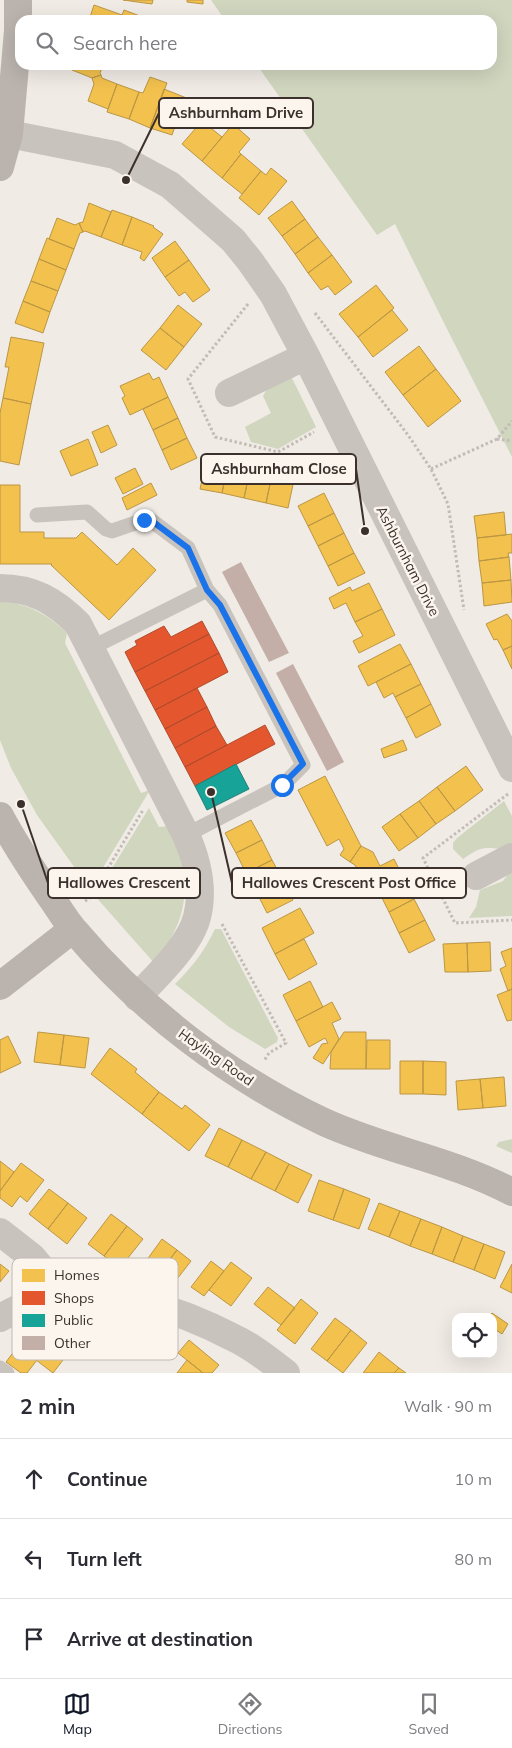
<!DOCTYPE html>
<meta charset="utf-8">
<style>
body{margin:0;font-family:Mulish,sans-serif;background:#f7f7f7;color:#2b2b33}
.controls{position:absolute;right:15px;bottom:15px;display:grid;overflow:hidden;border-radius:10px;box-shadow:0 5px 20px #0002}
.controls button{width:45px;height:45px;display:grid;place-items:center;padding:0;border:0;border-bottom:1px solid #e1e1e2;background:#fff;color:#2b2b33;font:25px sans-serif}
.stop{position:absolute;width:15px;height:15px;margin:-11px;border:4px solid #1a73e8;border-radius:50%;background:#fff}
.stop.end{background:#1a73e8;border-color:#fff;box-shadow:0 1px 5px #0008}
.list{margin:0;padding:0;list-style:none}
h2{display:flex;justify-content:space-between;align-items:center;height:65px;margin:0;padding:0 20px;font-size:21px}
h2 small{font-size:16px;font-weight:400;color:#7c7c81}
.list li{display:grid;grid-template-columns:32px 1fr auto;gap:15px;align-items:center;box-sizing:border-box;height:80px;padding:0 20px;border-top:1px solid #e1e1e2}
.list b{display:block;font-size:19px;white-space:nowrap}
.list em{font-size:16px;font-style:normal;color:#7c7c81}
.icon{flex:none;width:28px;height:28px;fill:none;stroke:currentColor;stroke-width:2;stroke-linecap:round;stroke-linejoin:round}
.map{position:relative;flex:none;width:512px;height:1373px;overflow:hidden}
.search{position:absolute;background:#fff;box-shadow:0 5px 20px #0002;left:15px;right:15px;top:15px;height:55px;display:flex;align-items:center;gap:12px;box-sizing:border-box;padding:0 18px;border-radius:15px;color:#7c7c81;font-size:19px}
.sheet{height:305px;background:#fff}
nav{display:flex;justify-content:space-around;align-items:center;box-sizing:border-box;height:70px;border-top:1px solid #e1e1e2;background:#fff;font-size:14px;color:#7c7c81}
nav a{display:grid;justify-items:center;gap:2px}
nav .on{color:#111827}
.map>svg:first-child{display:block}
</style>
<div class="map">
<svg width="512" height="1373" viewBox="0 0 512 1373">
<rect width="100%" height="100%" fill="#f0ebe5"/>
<path fill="#d1d6bf" d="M211,0H512V457L445,325L395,224L377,235L257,65H492V20H225Z
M290,374L316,427L278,449L251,442L245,427L271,413L263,396L268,387Z
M0,600C29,605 46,613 67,633L65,643L141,793L150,790L90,889L37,815L11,768L0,740Z
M504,801L512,816V849C486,850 487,842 463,859L453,849V843L457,838Z
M149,808L159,827L169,826C184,863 193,897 173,934C168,945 161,954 155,964L95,896Z
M512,869V916L469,918L476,907L480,890L503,881Z
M215,929H221L278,1038L277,1042L265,1049L229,1027L175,984C193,966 204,952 215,929Z
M512,1139V1153L496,1146L499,1142Z"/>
<path fill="#f2c14e" stroke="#bb9644" d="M123,0H153L152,4Z
M187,0H203V4L187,2Z
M94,5L122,15L124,10L140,16L138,20H89Z
M74,65H103L100,73L101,75L92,78L72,70Z
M101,75L102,78L117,84L108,109L88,101L94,84L92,78Z
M150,77L167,83L150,128L129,119L139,92L143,93Z
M117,84L139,92L129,119L107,112Z
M164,89L189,99L185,110L181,109L172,135L150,128Z
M202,121L222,137L202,161L182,144Z
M233,124L250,139L239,152L241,154L222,178L202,161Z
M241,154L261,171L242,194L222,178Z
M271,168L287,181L259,215L239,198L261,171L266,175Z
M292,201L305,219L282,236L268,218Z
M89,203L111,212L101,237L85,231L83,232L79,223L83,222Z
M112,210L132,217L122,245L101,237Z
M132,217L154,226L153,227L163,234L144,261L140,258L142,252L122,245Z
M57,218L75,225L79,223L83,232L80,233L74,249L49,239Z
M305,219L318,237L295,254L282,236Z
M318,237L332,255L308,273L295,254Z
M47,238L74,249L66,270L39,259Z
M175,241L189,260L165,277L152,258Z
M332,255L352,282L335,295L328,286L321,290L308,273Z
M39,259L66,270L58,291L31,281Z
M189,260L210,290L193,302L185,292L179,296L165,277Z
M31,281L58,291L50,312L23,301Z
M376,285L394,308L358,337L339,314Z
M23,301L50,312L43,333L15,323Z
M178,305L202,324L184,347L160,328Z
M392,310L408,330L373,357L358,337Z
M160,328L184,347L166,370L141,350Z
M11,337L44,343L31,404L3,398L9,367H5Z
M419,346L436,369L403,395L385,372Z
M436,369L461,401L428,427L403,395Z
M149,373L153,380L159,377L168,397L130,415L122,398L125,396L120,386Z
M168,397L178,418L153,430L143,409Z
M3,398L31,404L19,465L0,461V413Z
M178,418L187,438L162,450L153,430Z
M108,425L117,445L101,453L92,432Z
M187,438L197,458L171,470L162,450Z
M88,439L98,465L71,476L60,451Z
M206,461L228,465L222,493L200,489Z
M228,465L250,470L244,498L222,493Z
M135,468L143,484L123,494L115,478Z
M250,470L272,475L266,503L244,498Z
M272,475L294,480L288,508L266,503Z
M151,483L157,495L127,510L122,498Z
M0,485H20V532H44V538H76L82,532L117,565L133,548L156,570L109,620L51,565L52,564H0Z
M324,493L334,513L308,526L298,506Z
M504,512L506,535L477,538L474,516Z
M334,513L344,533L318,546L308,526Z
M344,533L354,553L328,566L318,546Z
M512,534V553H508L509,557L479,561L477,538Z
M354,553L365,573L338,586L328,566Z
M509,557L511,580L482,583L479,561Z
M511,580L512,602L484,606L482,583Z
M369,583L382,609L355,622L346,603L334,609L329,598L350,587L352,591Z
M382,609L395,635L359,653L353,641L363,636L355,622Z
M507,614L512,621V646L503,650L497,639L494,640L486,624Z
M400,644L411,664L368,686L358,666Z
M512,646V669L503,650Z
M411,664L421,684L395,697L393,693L384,698L376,682Z
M421,684L431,704L406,718L395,697Z
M431,704L441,725L416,738L406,718Z
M403,740L407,750L384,758L381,749Z
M466,766L483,790L455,811L437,787Z
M325,776L361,846L350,862L340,855L344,849L339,839L327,846L298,790Z
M437,787L455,811L436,824L419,801Z
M419,801L436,824L418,838L400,814Z
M400,814L418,838L399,851L382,827Z
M251,820L262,840L236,853L225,833Z
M262,840L272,860L246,873L236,853Z
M361,846L373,852L380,866L394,859L404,879L371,896L355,865L350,862Z
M272,860L283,880L257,893L246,873Z
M404,879L414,899L389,912L379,892Z
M283,880L293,900L267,913L257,893Z
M414,899L425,920L399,933L389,912Z
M300,908L314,933L275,954L262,928Z
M425,920L435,940L409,953L399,933Z
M304,939L317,964L289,980L275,954Z
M490,942L491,971L468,972L467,943Z
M467,943L468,972H445L443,944Z
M512,948V989L508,991L500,969L506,966L501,952Z
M310,981L323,1007L296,1021L283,995Z
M512,989V1020L507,1021L497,995Z
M332,1002L341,1019L332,1023L339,1039L323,1064L313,1058L322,1044L328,1043L325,1038L309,1047L296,1021Z
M38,1032L64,1035L60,1065L34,1062Z
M344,1032H366V1069H330L331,1052Z
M64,1035L89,1038L85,1068L60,1065Z
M8,1036L21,1063L0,1073V1040Z
M367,1040H390V1069H366Z
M110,1048L137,1069L135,1072L159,1092L142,1114L91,1074Z
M400,1061H423V1094H400Z
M423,1061L446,1062V1095L423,1094Z
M504,1077L506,1106L483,1108L480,1079Z
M480,1079L483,1108L458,1110L456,1081Z
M159,1092L182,1109L185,1105L210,1125L189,1151L142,1114Z
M219,1128L242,1140L228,1167L205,1156Z
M242,1140L266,1152L251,1179L228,1167Z
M266,1152L289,1164L275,1191L251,1179Z
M0,1161L14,1172L0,1191Z
M21,1163L44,1180L27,1202L20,1196L12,1207L0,1198V1191Z
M289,1164L312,1175L298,1203L275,1191Z
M319,1180L344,1189L333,1220L308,1211Z
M49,1189L68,1203L48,1229L29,1214Z
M344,1189L370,1199L359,1229L333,1220Z
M68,1203L87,1218L67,1244L48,1229Z
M379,1203L400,1211L389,1237L368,1229Z
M400,1211L421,1219L410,1246L389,1237Z
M111,1214L127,1226L104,1256L88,1244Z
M421,1219L442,1227L432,1254L410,1246Z
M127,1226L143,1239L120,1268L104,1256Z
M442,1227L463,1236L453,1262L432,1254Z
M463,1236L484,1244L474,1270L453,1262Z
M162,1239L177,1250L160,1272L146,1261Z
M484,1244L505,1252L495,1279L474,1270Z
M177,1250L191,1261L174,1283L160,1272Z
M211,1261L224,1271L204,1296L191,1287Z
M231,1262L252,1278L231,1306L209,1290Z
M0,1264L9,1271L0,1282Z
M512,1264V1293L500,1287Z
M268,1287L295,1308L281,1325L254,1304Z
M301,1299L318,1313L295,1344L277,1330Z
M492,1313L508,1324L502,1334L493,1328V1317H489Z
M335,1318L351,1330L327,1361L311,1349Z
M351,1330L367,1343L343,1373L327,1361Z
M37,1340L63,1360L53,1373L27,1353Z
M189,1340L219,1365L212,1373H203L178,1353Z
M18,1346L37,1360L27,1373H21L6,1362Z
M379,1352L399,1368L394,1373H363Z
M187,1360L203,1373H177Z
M399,1368L406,1373H394Z"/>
<path fill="#e4572e" stroke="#b14b2d" d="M202,621L209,634L135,672L125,652L137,645L135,641L164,626L171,637Z
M209,634L219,653L145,691L135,672Z
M219,653L228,672L155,710L145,691Z
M197,688L207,707L165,729L155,710Z
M207,707L216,726L175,748L165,729Z
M265,725L275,744L195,786L185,767Z
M216,726L227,745L185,767L175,748Z"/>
<path fill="#17a398" stroke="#228077" d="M236,764L249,789L207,810L195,786Z"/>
<path fill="#c3afa7" d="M241,562L289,653L269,662L222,572Z
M293,664L344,762L327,771L276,673Z"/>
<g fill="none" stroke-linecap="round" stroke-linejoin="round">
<path stroke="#c2bbb6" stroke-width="3" stroke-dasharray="2.5 2.5" stroke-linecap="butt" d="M248,304L188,379L215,437L278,452L314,432
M315,313L408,435L431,469L448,504L464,610
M497,439L512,441
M431,469L497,439L512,421
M508,794L423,858L455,923L512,920
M85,901L90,898L143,810
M222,924L286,1043L269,1053L264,1061"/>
<path stroke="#c9c3be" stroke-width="15" d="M37,515L87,512L106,529L112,531L144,520L152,521L188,548L207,590
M91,648L207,590L220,605L303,765L283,785L186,835
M0,1368L7,1373"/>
<path stroke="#c9c3be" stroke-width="28" d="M9,134L115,155L170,185L233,240L250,261L273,294L306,356L512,768
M229,393L306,356
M0,588C33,588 55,601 78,624L186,835C197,860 204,890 197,917C190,945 157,976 137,997
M476,876L512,857
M0,1232L32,1257L42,1269L52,1296
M0,1318C16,1309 35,1299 53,1296C112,1287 180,1310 232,1337C252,1346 269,1360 286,1373"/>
<path stroke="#bab3ae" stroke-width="28" d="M0,167L9,134L18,31V0
M0,816C15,844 32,870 50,896C58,907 65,920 74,930C142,1011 229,1077 324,1122C385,1150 452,1160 512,1192
M0,986L73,929"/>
</g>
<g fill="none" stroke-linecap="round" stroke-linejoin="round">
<path stroke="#1a73e8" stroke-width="6" d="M144,520L152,521L188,548L207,590L220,605L303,764L282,785"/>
</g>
<g text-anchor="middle" stroke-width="5" stroke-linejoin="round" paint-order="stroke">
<g font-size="14" fill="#3b302b" stroke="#fbf5ee">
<text transform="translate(408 561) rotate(63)" y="5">Ashburnham Drive</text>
<text transform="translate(216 1057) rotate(35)" y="5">Hayling Road</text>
</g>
</g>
<rect x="12" y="1258" width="166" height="102" rx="8" fill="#fbf5ee" stroke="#c1bab4" stroke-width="1"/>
<rect x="22" y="1269" width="23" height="13" fill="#f2c14e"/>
<rect x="22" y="1291" width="23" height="14" fill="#e4572e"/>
<rect x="22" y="1314" width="23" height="13" fill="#17a398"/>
<rect x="22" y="1336" width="23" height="14" fill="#c3afa7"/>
<g font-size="14" fill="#3b302b">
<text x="54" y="1280">Homes</text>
<text x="54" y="1303">Shops</text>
<text x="54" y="1325">Public</text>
<text x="54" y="1348">Other</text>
</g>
<path fill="none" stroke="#3b302b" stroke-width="2" d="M126 180L159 113M365 531L356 469M21 804L48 883M211 792L232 883"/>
<g fill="#3b302b" stroke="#fbf5ee" stroke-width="2">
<circle cx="126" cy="180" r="5"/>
<circle cx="365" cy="531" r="5"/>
<circle cx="21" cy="804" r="5"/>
<circle cx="211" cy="792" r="5"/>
</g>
<g fill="#fbf5ee" stroke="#3b302b" stroke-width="2">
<rect x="159" y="98" width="154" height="30" rx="5"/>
<rect x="201" y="454" width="155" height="30" rx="5"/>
<rect x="48" y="868" width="152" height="30" rx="5"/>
<rect x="232" y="868" width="234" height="30" rx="5"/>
</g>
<g font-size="15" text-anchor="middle" font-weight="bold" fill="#3b302b">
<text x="236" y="118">Ashburnham Drive</text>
<text x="279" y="474">Ashburnham Close</text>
<text x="124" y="888">Hallowes Crescent</text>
<text x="349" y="888">Hallowes Crescent Post Office</text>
</g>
</svg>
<div class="controls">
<button><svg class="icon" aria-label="locate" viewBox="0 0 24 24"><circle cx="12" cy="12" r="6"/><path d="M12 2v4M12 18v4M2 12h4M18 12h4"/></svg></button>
</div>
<div class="stop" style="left:282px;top:785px"></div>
<div class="stop end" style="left:144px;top:520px"></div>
<div class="search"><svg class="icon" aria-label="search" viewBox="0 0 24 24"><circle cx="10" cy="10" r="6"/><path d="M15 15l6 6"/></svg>Search here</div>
</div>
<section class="sheet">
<h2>2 min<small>Walk · 90 m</small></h2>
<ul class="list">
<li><svg class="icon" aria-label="ahead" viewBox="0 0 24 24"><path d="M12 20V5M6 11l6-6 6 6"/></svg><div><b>Continue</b></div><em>10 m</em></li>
<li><svg class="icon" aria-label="left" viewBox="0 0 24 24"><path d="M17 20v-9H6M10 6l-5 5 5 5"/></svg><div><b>Turn left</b></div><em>80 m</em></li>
<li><svg class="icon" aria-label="arrive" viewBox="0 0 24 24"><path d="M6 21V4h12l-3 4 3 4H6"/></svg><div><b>Arrive at destination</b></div></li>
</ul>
</section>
<nav>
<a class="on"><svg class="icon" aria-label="map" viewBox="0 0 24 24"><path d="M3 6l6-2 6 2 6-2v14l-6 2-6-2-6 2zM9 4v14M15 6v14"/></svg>Map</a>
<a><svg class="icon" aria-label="directions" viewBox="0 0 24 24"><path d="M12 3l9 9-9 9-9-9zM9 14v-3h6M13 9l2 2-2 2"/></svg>Directions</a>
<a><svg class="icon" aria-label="saved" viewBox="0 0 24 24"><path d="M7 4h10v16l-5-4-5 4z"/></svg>Saved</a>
</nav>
